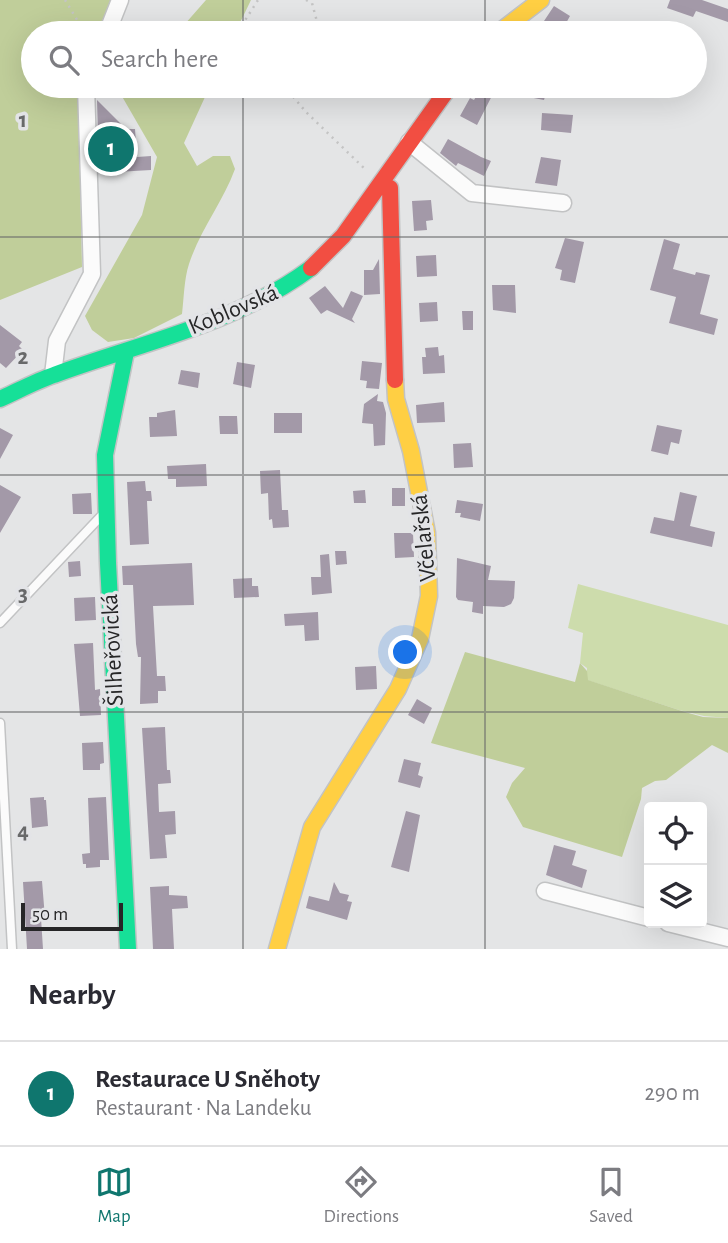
<!DOCTYPE html>
<meta charset="utf-8">
<style>
body{margin:0;font-family:"Alegreya Sans",sans-serif;background:#f7f7f7;color:#2b2b33}
.controls{position:absolute;right:21px;bottom:21px;display:grid;overflow:hidden;border-radius:7px;box-shadow:0 7px 28px #0002}
.controls button{width:63px;height:63px;display:grid;place-items:center;padding:0;border:0;border-bottom:2px solid #e1e1e2;background:#fff;color:#2b2b33;font:35px sans-serif}
.scale{position:absolute;left:21px;bottom:18px;width:102px;box-sizing:border-box;padding-left:7px;border:4px solid #262627;border-top:0;font-size:19px;line-height:24px;white-space:nowrap;color:#262627;-webkit-text-stroke:5px #e3e4e7;paint-order:stroke}
.you{position:absolute;left:406px;top:653px;width:24px;height:24px;margin:-18px;border:5px solid #fff;border-radius:50%;background:#1a73e8;box-shadow:0 0 0 10px #1a73e833}
.badge{display:grid;place-items:center;width:46px;height:46px;border-radius:50%;background:#0f766e;color:#fff;font-size:23px;font-weight:700}
.pin{position:absolute;translate:-50% -50%;border:4px solid #fff;box-shadow:0 2px 7px #0006}
.list{margin:0;padding:0;list-style:none}
h2{display:flex;justify-content:space-between;align-items:center;height:91px;margin:0;padding:0 28px;font-size:30px}
h2 small{font-size:23px;font-weight:400;color:#7c7c81}
.list li{display:grid;grid-template-columns:46px 1fr auto;gap:21px;align-items:center;box-sizing:border-box;height:105px;padding:0 28px;border-top:2px solid #e1e1e2}
.list b{display:block;font-size:26px;white-space:nowrap}
.list p{margin:0;font-size:23px;white-space:nowrap;color:#7c7c81}
.list em{font-size:23px;font-style:normal;color:#7c7c81}
.icon{flex:none;width:38px;height:38px;fill:none;stroke:currentColor;stroke-width:2;stroke-linecap:round;stroke-linejoin:round}
.map{position:relative;flex:none;width:728px;height:949px;overflow:hidden}
.search{position:absolute;background:#fff;box-shadow:0 7px 28px #0002;left:21px;right:21px;top:21px;height:77px;display:flex;align-items:center;gap:18px;box-sizing:border-box;padding:0 24px;border-radius:38px;color:#7c7c81;font-size:26px}
.sheet{height:196px;background:#fff}
nav{display:flex;justify-content:space-around;align-items:center;box-sizing:border-box;height:98px;border-top:2px solid #e1e1e2;background:#fff;font-size:19px;color:#7c7c81}
nav a{display:grid;justify-items:center;gap:4px}
nav .on{color:#0f766e}
.map>svg:first-child{display:block}
</style>
<div class="map">
<svg width="728" height="949" viewBox="0 0 728 949">
<rect width="100%" height="100%" fill="#e4e5e6"/>
<path fill="#cddcac" d="M578,584L728,625V718L704,716L679,710L587,680V668L580,663L583,633L568,628Z"/>
<path fill="#c0ce9a" d="M0,0H111L97,33H33V86H78L82,267L0,300Z
M206,0H251L235,33H177Z
M116,86H210L184,143L197,166L213,156H230L235,169C223,202 200,230 189,264C184,279 184,298 182,314L134,338L108,342L92,330L85,316L142,215L157,157Z
M465,652L575,682L580,663L587,671L588,680L685,712L703,717L728,718V753L712,745L666,780L655,781L642,788L641,799L622,857L523,827L506,797L512,783L525,768L431,743Z"/>
<path fill="#a399a8" d="M670,0H702L728,9V22L696,11L693,17L667,8Z
M554,6L570,16L565,25L567,26L562,33H536Z
M482,86H497L477,125L460,116L470,98L474,100Z
M498,86H548L544,100L498,91Z
M97,100L126,129H135L137,157L151,156V170L99,173Z
M542,113L573,115L571,133L541,130Z
M448,139L481,157L491,161L484,176L458,163L456,166L440,153Z
M541,157L561,160L557,186L535,183Z
M431,200L433,220L426,221L427,230L414,231L412,201Z
M565,238L584,242L575,283L560,280L562,270L555,268Z
M664,239L680,244L673,269L695,275L696,272L710,275L700,314L718,319L714,335L669,323L676,297L650,290Z
M436,255L437,276L417,277L416,256Z
M379,259L380,294L364,295V270H373Z
M492,285H515L516,313L493,310Z
M325,286L343,308L351,291L363,296L352,319L355,323L327,310L321,314L309,298Z
M437,302L438,321L420,322L419,303Z
M462,311H473V330H463Z
M0,325L22,342L19,346L23,350L6,368L0,363Z
M438,347L439,356L444,355L445,373L423,374L422,357H426L425,348Z
M362,361L382,363L379,389L366,388L367,381L360,380Z
M237,362L255,365L251,388L233,384Z
M181,370L200,373L198,388L178,384Z
M378,394L377,401L383,402L386,413L385,445L374,446L373,424L362,423L364,404Z
M444,402L445,422L417,423L416,405Z
M175,410L177,436L150,437L149,417H157V413Z
M274,413H302V433H274Z
M219,416H237L238,434H220Z
M657,425L682,430L679,444L671,442L668,455L651,451Z
M0,428L13,435L0,459Z
M471,443L473,467L454,468L453,444Z
M206,464L207,486L176,487V479H168L167,466Z
M280,470L282,510H288L289,527L273,528L272,519L269,520L268,493L261,494L260,471Z
M145,481L146,491H151L152,501H147L149,544L130,545L127,482Z
M0,485L21,497L0,533Z
M392,488H405V506H392Z
M365,490L366,503H354L353,491Z
M680,492L697,496L690,526L715,532L712,547L650,533L654,517L674,521Z
M91,493L92,514H73L72,494Z
M457,500L483,504L480,521L460,517L461,513H455Z
M394,533H413L414,557L395,558Z
M335,551H346L347,564L336,565Z
M329,554L332,593L312,595L311,577H321L320,555Z
M457,558L491,566L488,580L515,581L514,598L511,604L504,607L483,606V614L472,612L473,602L458,600L456,597Z
M80,561L81,576L69,577L68,562Z
M192,563L194,605L153,606L157,676H165L166,691H158V703L140,704L141,657H138L136,644L133,585H123L122,566Z
M252,578V586H258L259,597L234,598L233,579Z
M95,597L96,620L75,621L74,598Z
M318,612L319,640L305,641L304,625L285,626L284,614Z
M93,643L95,690L100,689L101,715L80,716L74,644Z
M376,666L377,689L356,690L355,667Z
M417,699L432,708L424,724L408,715Z
M165,727L167,770H170L171,783L158,784L159,812L175,811L176,834L165,835L167,858L150,859L142,728Z
M103,742L104,763L100,764V770H83L82,743Z
M404,759L421,763L418,775L423,777L420,788L398,782Z
M44,797V800H46L48,826L32,828L30,798Z
M106,797L109,860H100V867L86,868V864H83L82,854L90,853L88,798Z
M406,811L420,815L409,872L391,867Z
M554,845L576,851L572,865L587,870L582,888L546,875Z
M42,881L45,918H41L43,949H27L23,882Z
M334,882L340,893L349,895L347,901L352,902L347,920L306,908L309,896L329,901Z
M169,886V895L187,896L188,908L172,909L174,949H153L150,887Z"/>
<g fill="none" stroke-linecap="round" stroke-linejoin="round">
<g stroke="#c2c3c4" stroke-width="11">
<path id="lane" d="M0,623L104,513
M0,723L12,949"/>
</g>
<g stroke="#c2c3c4" stroke-width="19">
<path id="street" d="M107,33L120,0
M409,142L472,193L563,203
M53,375L57,341L92,274L86,86
M545,891L649,918
M668,923L728,938"/>
</g>
<g stroke="#c2c3c4" stroke-width="19">
<path id="fast" d="M126,352L105,455L108,563L128,949
M0,399C18,391 36,381 54,375C140,343 236,324 311,268"/>
</g>
<g stroke="#c2c3c4" stroke-width="19">
<path id="slow" d="M498,33L541,0
M277,949L312,827L398,689L420,639L429,596L427,533L411,451L396,399L395,380"/>
</g>
<g stroke="#c2c3c4" stroke-width="19">
<path id="jam" d="M382,183L390,188L395,380
M311,268L343,236L450,86"/>
</g>
<path stroke="#c4c4c4" stroke-width="2.5" stroke-dasharray="2 5" stroke-linecap="butt" d="M65,0L85,33
M306,0L312,3L320,33
M246,33L244,22L258,0
M284,86L306,112L367,171"/>
<use href="#lane" stroke="#fbfbfb" stroke-width="8"/>
<use href="#street" stroke="#fbfbfb" stroke-width="16"/>
<use href="#fast" stroke="#16e098" stroke-width="16"/>
<use href="#slow" stroke="#ffcf43" stroke-width="16"/>
<use href="#jam" stroke="#f24e42" stroke-width="16"/>
</g>
<path fill="none" stroke="#68696a" stroke-width="2" stroke-opacity="0.55" d="M243,0V33M485,0V33M243,86V949M485,86V949M0,237H728M0,475H728M0,712H728"/>
<g text-anchor="middle" stroke-width="7" stroke-linejoin="round" paint-order="stroke">
<g font-size="24" fill="#262627" stroke="#e3e4e7">
<text transform="translate(233 309) rotate(-23)" y="8">Koblovská</text>
<text transform="translate(423 538) rotate(-96)" y="8">Včelařská</text>
<text transform="translate(112 650) rotate(-93)" y="8">Šilheřovická</text>
</g>
</g>
<g font-size="23" text-anchor="middle" font-weight="bold" fill="#68696a" stroke="#e3e4e7" stroke-width="7" stroke-linejoin="round" paint-order="stroke">
<text x="23" y="127">1</text>
<text x="23" y="364">2</text>
<text x="23" y="601">3</text>
<text x="23" y="838">4</text>
</g>
</svg>
<div class="controls">
<button><svg class="icon" aria-label="locate" viewBox="0 0 24 24"><circle cx="12" cy="12" r="6"/><path d="M12 2v4M12 18v4M2 12h4M18 12h4"/></svg></button>
<button><svg class="icon" aria-label="layers" viewBox="0 0 24 24"><path d="M12 4l9 5-9 5-9-5zM3 14l9 5 9-5"/></svg></button>
</div>
<div class="scale">50 m</div>
<div class="you"></div>
<div class="pin badge" style="left:111px;top:149px">1</div>
<div class="search"><svg class="icon" aria-label="search" viewBox="0 0 24 24"><circle cx="10" cy="10" r="6"/><path d="M15 15l6 6"/></svg>Search here</div>
</div>
<section class="sheet">
<h2>Nearby<small></small></h2>
<ul class="list">
<li><span class="badge">1</span><div><b>Restaurace U Sněhoty</b><p>Restaurant · Na Landeku</p></div><em>290 m</em></li>
</ul>
</section>
<nav>
<a class="on"><svg class="icon" aria-label="map" viewBox="0 0 24 24"><path d="M3 6l6-2 6 2 6-2v14l-6 2-6-2-6 2zM9 4v14M15 6v14"/></svg>Map</a>
<a><svg class="icon" aria-label="directions" viewBox="0 0 24 24"><path d="M12 3l9 9-9 9-9-9zM9 14v-3h6M13 9l2 2-2 2"/></svg>Directions</a>
<a><svg class="icon" aria-label="saved" viewBox="0 0 24 24"><path d="M7 4h10v16l-5-4-5 4z"/></svg>Saved</a>
</nav>
